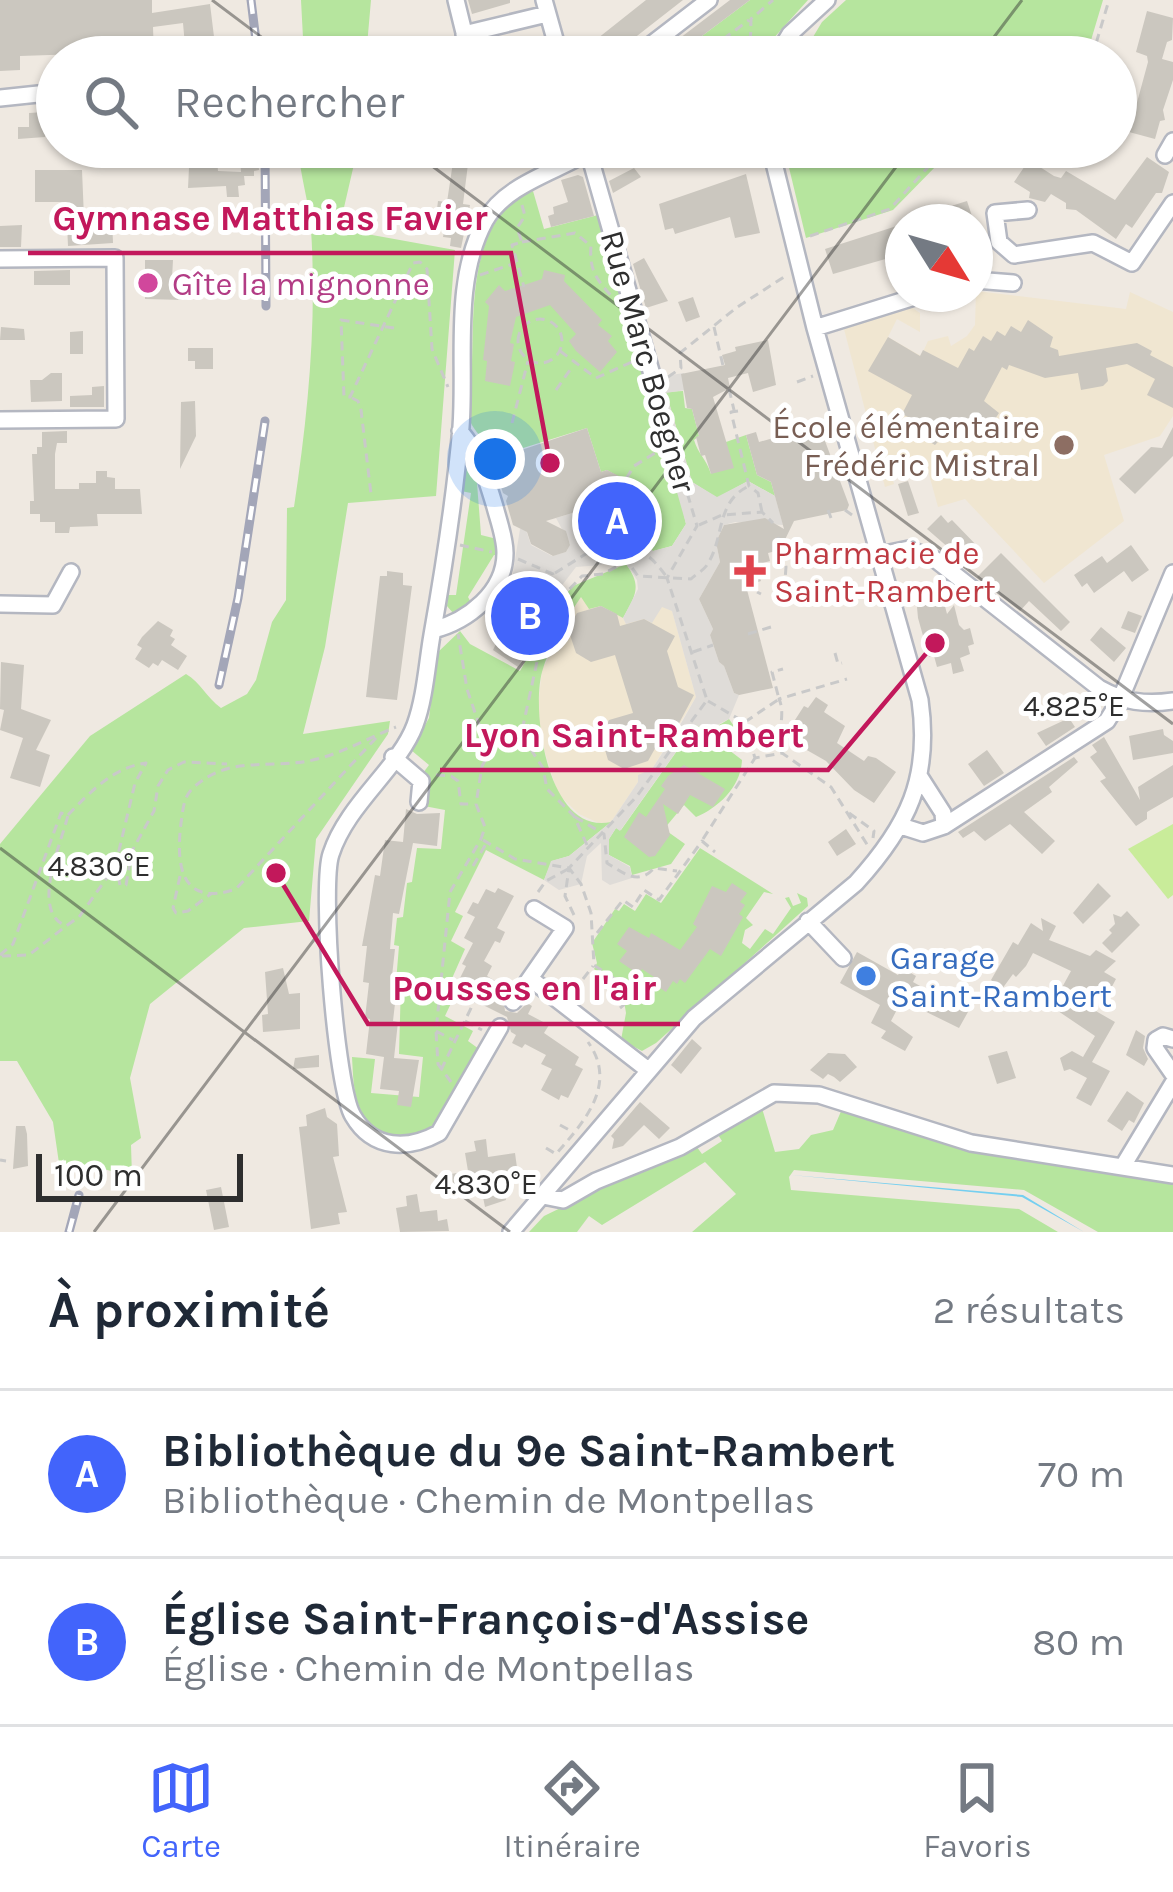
<!DOCTYPE html>
<html lang="fr">
<meta charset="utf-8">
<style>
body{margin:0;font-family:Karla,sans-serif;background:#f2f2f3;color:#1f2937}
.compass{position:absolute;left:885px;top:204px;width:108px;height:108px;border-radius:50%;background:#fff;box-shadow:0 3px 9px #0004;rotate:127deg}
.scale{position:absolute;left:36px;bottom:30px;width:207px;box-sizing:border-box;padding-left:12px;border:6px solid #2e2e2e;border-top:0;font-size:33px;line-height:42px;white-space:nowrap;color:#2e2e2e;-webkit-text-stroke:9px #fff;paint-order:stroke}
.you{position:absolute;left:495px;top:459px;width:42px;height:42px;margin:-30px;border:9px solid #fff;border-radius:50%;background:#1a73e8;box-shadow:0 0 0 18px #1a73e833}
.badge{display:grid;place-items:center;width:78px;height:78px;border-radius:50%;background:#4264fb;color:#fff;font-size:39px;font-weight:700}
.pin{position:absolute;translate:-50% -50%;border:6px solid #fff;box-shadow:0 3px 12px #0006}
.list{margin:0;padding:0;list-style:none}
h2{display:flex;justify-content:space-between;align-items:center;height:156px;margin:0;padding:0 48px;font-size:51px}
h2 small{font-size:39px;font-weight:400;color:#747a83}
.list li{display:grid;grid-template-columns:78px 1fr auto;gap:36px;align-items:center;box-sizing:border-box;height:168px;padding:0 48px;border-top:3px solid #e0e1e3}
.list b{display:block;font-size:45px;white-space:nowrap}
.list p{margin:0;font-size:39px;white-space:nowrap;color:#747a83}
.list em{font-size:39px;font-style:normal;color:#747a83}
.icon{flex:none;width:66px;height:66px;fill:none;stroke:currentColor;stroke-width:2;stroke-linecap:round;stroke-linejoin:round}
.map{position:relative;flex:none;width:1173px;height:1232px;overflow:hidden}
.search{position:absolute;background:#fff;box-shadow:0 3px 9px #0004;left:36px;right:36px;top:36px;height:132px;display:flex;align-items:center;gap:30px;box-sizing:border-box;padding:0 42px;border-radius:66px;color:#747a83;font-size:45px}
.sheet{height:492px;background:#fff}
nav{display:flex;justify-content:space-around;align-items:center;box-sizing:border-box;height:168px;border-top:3px solid #e0e1e3;background:#fff;font-size:33px;color:#747a83}
nav a{display:grid;justify-items:center;gap:6px}
nav .on{color:#4264fb}
.map>svg:first-child{display:block}
</style>
<div class="map">
<svg width="1173" height="1232" viewBox="0 0 1173 1232">
<rect width="100%" height="100%" fill="#efe9e1"/>
<path fill="#f0e6d1" d="M976,291L1126,309L1130,292L1173,312V416L1160,436L1104,455L1124,521L1044,583L965,499L938,507L927,467L892,477L894,484L885,487L844,329L911,307L920,313V332L897,319L888,337L921,356L928,341L948,336L951,346L967,336L975,325Z
M583,591L623,618L626,624L662,606L672,611L696,697L652,769L638,782L611,822L601,824L579,814L558,794L536,724L542,670Z"/>
<path fill="#b6e59e" d="M301,0H371L366,57H304Z
M750,0H808L762,51L747,57H674Z
M846,0H1103L1086,57H801L822,22Z
M298,147H358L339,229L455,250L436,496L348,503L325,647L303,734L390,721L388,734L316,839L309,921L244,928L150,1004L130,1078L141,1138L131,1145L132,1176L91,1166L60,1170L53,1122L17,1061H0V844L90,736L186,674C201,683 206,697 221,708L247,694L256,680L272,622L286,600L287,508L294,507C308,414 317,323 311,229C309,202 300,175 298,147Z
M784,147H983L985,156L937,165L893,210L806,238Z
M533,191L544,229L598,215L677,482L686,524L672,546L653,551L643,545L624,549L617,545L634,521L621,478L607,470L601,472L587,428L507,453L503,441L488,445C483,439 474,430 471,423C466,408 472,382 472,366C474,309 468,216 533,191Z
M683,391L685,408L692,409L699,436L694,440C698,454 706,458 711,474L726,442L746,435L757,475L771,482L775,496L748,481L717,498L692,482L666,392Z
M468,449L475,457L481,535L501,540V556L494,555L468,597L473,606L461,614L453,613L447,606L448,595H456L471,493L461,491Z
M626,564C642,586 636,595 623,618L601,606L589,609L581,597C566,619 549,646 542,672C531,713 548,836 611,822L569,856L552,861L544,880L486,850L455,912L463,916L451,941L465,949L446,992L454,997L445,1016L473,1031L468,1041L479,1049L441,1119C415,1142 373,1143 359,1106C353,1091 353,1073 352,1057L375,1059L371,1093L419,1097L423,1057L399,1054L401,983L396,982L399,946L394,945L397,918L403,917L407,883L412,882L417,848L441,849L445,810L424,806L423,773L429,765L411,750L429,718L437,653L460,631L470,644L520,671L555,607L573,586Z
M729,719L738,732L731,740L729,750L742,760C741,787 718,808 696,817L684,805L664,829L685,844L671,864L632,875L630,866L609,855V839L616,828L621,830L696,724L716,727Z
M700,848L773,894L764,892L746,918L753,925L745,930L742,943L750,949L765,929L773,934L791,908L785,898L789,897L793,906L801,903L797,893L807,898L808,906L656,1043L642,1051L621,1040L626,1013L622,989L594,969L597,963L592,943L615,909L619,911L624,904L635,911L646,894L661,903Z
M761,1105L775,1152L799,1149L811,1135L833,1130L842,1109L969,1149L1173,1183V1232H1098L1024,1190L794,1170L789,1177L791,1190L1019,1209L1058,1232H692L736,1194L705,1162L602,1225L589,1216L577,1232H529L544,1216L694,1143L702,1154L722,1141L715,1130Z"/>
<path fill="#c9ec9a" d="M1173,824V895L1168,899L1128,849Z"/>
<path fill="#dfdcd8" d="M684,373L685,390L666,393L692,482L717,497L748,481L775,496L783,525L735,522L724,525L716,542L720,562L699,599L713,629L710,635L719,662L724,666L734,693L739,695L729,719L707,730L695,725L620,831L616,828L609,839V855L630,867L632,878L610,885L602,880L601,843L587,856L581,884L559,890L544,880L551,861L569,856L611,822L638,782V775L652,769L663,752L653,734L679,727L696,697L672,611L662,607L652,623L644,619L626,624L623,618L638,589L637,580L620,555L635,551V546L643,545L653,551L672,546L686,524L645,379Z
M598,505L599,531L620,538L610,559L601,565L576,567L550,601L541,599L538,582L526,575L512,579L520,529L525,527L531,545L552,556L566,552L570,544L556,518Z"/>
<path fill="#75cff0" d="M791,1175L1023,1195L1084,1232L1022,1197Z"/>
<path fill="#cbc7bf" d="M0,0H152V13L210,4L215,45L204,46L205,57H186L183,23L153,27L154,57H109V53L20,56V70L0,71Z
M468,0H510V3L472,14Z
M646,0H683L610,57H588L583,50Z
M730,0H750L674,57H655Z
M1147,11L1173,18L1172,40L1167,42L1162,59L1173,62V80L1163,110L1165,120L1160,121L1155,139L1129,132L1148,62L1147,56L1136,52Z
M45,112V137L18,139V127H29V113Z
M190,147H216L218,171L241,172L239,147H257L259,170L254,171V176H244L245,185L238,186L239,197H227L226,186L188,188Z
M1147,157L1169,172L1162,193H1156L1132,228L1126,224L1116,239L1076,210L1066,209V203L1051,194L1045,202L1029,198L1030,192L1014,182L1029,160L1054,176L1061,178L1066,171L1115,200Z
M453,162L468,164L463,204L470,205L461,248L450,246L451,238L443,237L445,227L435,225L438,201L447,202Z
M634,168L641,177L613,193L609,181Z
M35,170H82L84,218L102,214L112,217L113,243L68,246L66,202H35Z
M746,174L760,233L735,238L730,217L675,234L673,228L665,230L659,204Z
M578,175L583,177L594,216L551,227L548,216L554,214L553,207L568,202L561,180Z
M967,201L974,222H931L929,213Z
M903,224V254L833,274L825,249Z
M22,225L21,247H0V226Z
M644,258L668,301L646,308L633,264Z
M145,260H173L172,278L198,274V294L183,295V300L145,299Z
M70,270V285H34V271Z
M544,270L565,275L564,281L602,320L598,325L612,336L608,341L617,352L600,372L576,351L569,341L576,334L550,305L516,317L510,343L514,344L511,361L515,362L510,386L485,381L487,361L483,360L489,306L485,302L499,285L505,291L530,283L542,279Z
M693,297L700,317L686,322L678,302Z
M1028,320L1053,337L1050,347L1058,350L1059,356L1137,343L1152,351L1150,355L1173,367V408L1147,395L1155,379L1127,364L1106,368L1108,381L1103,386L1081,390L1078,373L1045,378L1009,365L1007,370L1002,367L984,401L999,413L991,425L985,422L980,432L966,424L960,434L950,429L935,445L916,434L918,429L909,424L912,419L902,414L912,395L868,371L888,337L920,356L923,350L958,368L969,348L974,351L983,336L991,341L997,331L1005,336L1011,326L1021,332Z
M1,327L24,329L25,340H0Z
M83,331V354H70V332Z
M768,340L776,385L753,392L748,373L728,378L730,388L713,397L734,468L711,474L705,455L701,456L696,437L699,436L692,409L687,408L681,374L725,365L722,355L736,351L735,347Z
M188,348H213V369H195V361H188Z
M51,373H62V401L31,402L30,380H42Z
M104,386V407H70V396L92,395V387Z
M195,401L196,436L180,469L181,402Z
M819,425L849,505L847,510L794,521L780,550L768,553L770,561L756,565L761,581L746,586L773,688L739,695L734,693L724,666L719,662L710,635L713,629L699,599L720,562L716,542L724,525L765,518L784,529L771,482L757,475L746,435L756,432L759,442Z
M1173,427V456L1135,494L1119,479L1151,447L1162,448Z
M587,428L601,472L607,470L621,477L634,521L627,536L615,539L599,531L592,507L546,521L566,531L570,545L566,552L553,556L531,544L527,532L513,525L506,501L508,496L503,493L492,460Z
M67,431V443H57L55,454V489H79V483H96V471H107V477L115,478V489H140L142,514H97L98,526L70,527L69,533H55V522H40V514H30V501H34L32,454H37V447H42V432Z
M908,481L919,513L908,516L898,484Z
M941,515L948,523L952,520L980,549L965,562L927,529Z
M1131,545L1149,570L1132,582L1124,571L1094,593L1087,583L1082,587L1074,575L1102,556L1107,563Z
M1001,553L1070,622L1061,631L1029,601L1020,611L1000,595L993,580L988,586L977,577Z
M387,571L403,573V585L412,586L397,700L366,697L380,576H387Z
M526,575L539,582L544,598L556,604L518,667L493,650L512,611L506,592L512,579Z
M941,591L947,614L954,605L959,625L964,630L970,628L974,644L968,646L970,654L960,658L964,671L953,674L951,663L937,667L934,656L929,657L918,618L917,607L923,605L920,596Z
M601,606L617,614L620,626L644,619L675,636L667,651L678,687L694,695L677,727L653,734L657,745L648,761L624,769L608,760L601,736L609,720L633,713L615,655L591,662L576,653L568,629L577,613Z
M1128,611L1142,616L1135,633L1121,628Z
M158,621L173,630L170,636L175,639L171,645L187,656L178,670L162,660L158,666L153,663L149,668L135,659L142,648L137,645L142,637Z
M1101,627L1126,648L1114,662L1090,640Z
M1,662L24,665L21,709L51,720L36,750L50,755L40,787L10,778L23,738L0,730L4,710L0,709Z
M816,697L828,705L824,712L845,726L837,743L864,761L868,756L876,758L896,772L874,803L854,790L826,761L784,737L804,706L808,708Z
M1069,718L1075,727L1046,746L1037,733Z
M1163,729L1164,735L1173,741V753L1133,760L1129,736Z
M1104,737L1140,800L1138,787L1173,765V797L1147,812V819L1136,826L1100,781L1106,778L1090,757L1097,752L1092,745Z
M987,750L1004,773L984,786L968,764Z
M1074,757L1078,762L1049,787L1052,792L1024,812L1055,841L1042,854L1010,824L985,841L974,831L963,838L958,832Z
M684,765L725,789L713,807L690,795L678,814L663,804L670,835L655,856L649,857L624,837L639,812L646,817L652,808L665,789L661,786L668,776Z
M406,809L417,814L440,813L437,846L413,843L399,914L393,913L390,949H395L391,985L397,986L393,1021L398,1022L394,1058L419,1060L411,1107L397,1105L399,1091L380,1089L384,1057L366,1054L370,1019L365,1018L369,983L363,982L367,946H362L375,875L380,876L385,840L403,842Z
M846,829L856,844L837,856L828,842Z
M732,883L747,893L740,902L745,905L739,914L743,917L721,956L710,949L685,983L680,979L677,984L673,981L666,992L657,986L660,981L642,969L638,974L619,961L627,951L617,944L629,927L649,938L651,933L680,950L697,927L693,924L712,886L726,892Z
M1098,883L1111,896L1083,924L1073,913Z
M498,888L514,896L497,928L505,932L500,943L495,941L484,961L492,966L487,976L502,985L498,994L503,996L505,1011L517,1013L527,1003L532,1006L528,1014L549,1025L544,1033L579,1057L575,1065L583,1069L568,1098L561,1095L559,1100L541,1090L552,1069L541,1064L546,1055L525,1044L522,1048L512,1043L516,1035L511,1032L507,1017L461,994L466,986L458,982L466,966L462,964L473,943L464,938L475,917L467,913L473,902L478,904L486,889L495,893Z
M1127,911L1140,925L1112,953L1102,943L1112,933L1109,930L1115,924L1113,914L1121,917Z
M1041,918L1056,926L1049,940L1090,956L1096,950L1116,961L1104,972L1116,979L1108,994L1097,988L1087,1006L1115,1022L1092,1062L1110,1071L1091,1106L1076,1098L1087,1078L1070,1069L1064,1071L1060,1058L1072,1051L1083,1057L1095,1036L1058,1011L1060,1008L1053,1004L1071,971L1033,953L1026,966L1016,977L1013,974L1002,989L991,980L1013,942L1018,945L1031,923L1043,931Z
M857,952L898,975L902,968L916,976L913,982L952,1004L958,994L973,1003L959,1028L902,1000L891,1021L913,1037L905,1051L881,1038L886,1031L871,1023L880,1005L840,983Z
M283,968L289,994L300,993V1029L263,1032L262,1015L268,1014L265,972Z
M1136,1030L1145,1036L1143,1048L1148,1059L1144,1066L1126,1055Z
M692,1039L702,1048L681,1074L671,1065Z
M1007,1051L1016,1078L997,1084L988,1056Z
M828,1053L845,1054L857,1067L840,1082L834,1077L828,1074L823,1079L810,1070Z
M319,1055V1067L293,1069L295,1058Z
M1127,1091L1144,1103L1134,1123L1129,1120L1122,1131L1107,1121Z
M640,1102L670,1128L659,1139L644,1125L623,1146L612,1149L614,1139L611,1136Z
M325,1108L327,1117L337,1124L339,1156L333,1157L347,1212L338,1213L340,1224L311,1229L299,1127L307,1126L306,1115Z
M16,1126H25L27,1134L28,1166L13,1169Z
M486,1139L488,1157L515,1153L518,1175L503,1178L506,1200L485,1207L482,1192L463,1195L462,1184L453,1185L451,1174L468,1171L465,1153L476,1151L474,1141Z
M221,1187L229,1227L214,1230L206,1190Z
M417,1194L420,1212L437,1210L438,1221L447,1219L449,1231L400,1232L396,1208L407,1206L406,1196Z"/>
<g fill="none" stroke-linecap="round" stroke-linejoin="round">
<g stroke="#b4b7c1" stroke-width="20">
<path id="minor" d="M456,0L470,57
M544,0L560,57
M464,34L547,14
M635,57L709,0
M776,57L790,34L827,0
M0,98L57,92
M587,147L653,378
M1165,155L1173,141
M1028,210L995,213L999,242L1014,255L1093,243L1132,263L1173,203
M0,259L115,258L116,419L0,420
M975,280L1013,283
M815,328L924,294
M880,555L909,549L936,560L1099,688C1124,702 1145,705 1173,701
M0,604L53,605L71,572
M433,630C468,621 505,592 505,553C505,538 499,522 495,507C486,477 480,455 460,431
M393,757L421,781L419,802
M920,777L943,813L944,826
M901,826L923,833L944,826L1107,721L1120,700L1173,573
M808,921L843,958
M526,984L565,928L534,909
M513,1002L526,984L536,983L648,1070
M500,1027L439,1133C408,1150 373,1150 353,1116C336,1089 320,886 331,854C347,804 399,768 415,725C425,698 427,664 432,635C444,567 455,496 461,427C466,360 452,282 485,221C507,182 559,172 597,147
M1173,1039L1163,1036L1156,1040L1155,1048L1173,1074
M1123,1166L1173,1083
M543,1196L563,1200L596,1181L680,1147L774,1093L819,1095L971,1143L1173,1175
M511,1232L694,1018L856,883C908,826 931,778 920,700L815,328L770,147"/>
</g>
<path stroke="#c9c9c9" stroke-width="3" stroke-dasharray="9 6" stroke-linecap="butt" d="M750,56L751,19L773,0
M699,57L749,20
M1092,57L1109,0
M97,147L98,155L147,153
M911,147L928,165
M522,205L525,216L517,228L522,242L512,245L524,287
M810,236L890,209L929,166L998,147
M522,242L575,233L591,246C589,271 597,280 613,298
M480,275L516,263
M518 341a22 22 0 1 1 44 0a22 22 0 1 1-44 0Z
M714,327L724,370
M394,328L341,320L344,397H350L413,263L420,262L427,269L432,349L448,387
M560,351L596,378L634,361
M668,377L681,368L680,353L736,308L787,275
M797,382L813,376
M729,389L734,410
M556,390L572,367
M352,398L358,401L361,410L371,494
M738,411L731,412L749,486L758,493L762,512
M512,423L528,361
M828,510L831,518
M845,510L852,515
M699,525L722,515L762,512L773,523
M778,537L786,567L785,580
M602,544L628,537L638,521L626,479L634,466L671,443
M460,545L492,552
M518,559L553,574L559,598
M555,573L602,544C638,559 639,539 666,576
M757,592L761,594
M748,634L771,627
M693,652L713,645
M835,653L838,664L842,663
M708,701L744,722L755,758L782,753L831,787L868,846
M745,722L779,699L772,672L783,669
M376,738L236,889C180,908 176,864 181,823C183,811 183,797 193,788C230,753 273,771 317,759C345,752 370,737 396,727
M781,750C777,732 786,714 779,699L847,679
M489,754L522,727
M436,775L451,776L458,781L461,804H474
M849,813L874,831L873,838
M68,815C90,792 114,767 146,763L135,783L116,863
M575,817L604,834L607,863C623,873 639,886 654,868L677,871
M703,839L755,758
M483,840L515,859L569,868L581,884L591,913L594,965L628,988L630,1000L620,1008
M587,845L574,816L547,789L543,768L528,745L523,726L538,657L560,599L582,576L603,574L627,561L638,576L691,579C696,574 703,571 707,565C725,538 715,502 749,486
M473,866L486,844
M180,876L173,908L176,913L188,911L212,893
M538,892L546,881L568,869
M574,915L565,896L569,868L637,796L707,700L667,578L697,526L657,391
M597,933L623,900L633,907L644,890L659,900L702,841L715,852
M0,955L13,944L61,813L68,815C61,845 30,911 66,926L79,917L116,865L120,885H126L132,851L154,811L158,786L168,770L184,762L227,764
M2,956L29,955L66,926
M583,979L593,966
M465,1021L482,1030
M436,1031L453,1040
M441,1070L474,1002
M451,1082L438,1064L436,1031L450,892L481,839L485,827L476,804L482,766L489,754L467,689L458,634
M560,1125L573,1132
M546,1148L556,1154C585,1121 618,1084 588,1042
M0,1160L6,1161"/>
<use href="#minor" stroke="#fff" stroke-width="15"/>
<g stroke="#a3a6b8" stroke-width="9">
<path id="rail" d="M251,0L258,57
M265,147L266,306
M219,685L238,598L265,421
M69,1232L79,1195"/>
</g>
<use href="#rail" stroke="#fff" stroke-width="4.5" stroke-dasharray="14" stroke-linecap="butt"/>
</g>
<path fill="none" stroke="#2e2e2e" stroke-width="3" stroke-opacity="0.45" d="M212,0L288,57M979,57L1022,0M407,147L1173,724M0,848L510,1232M94,1232L911,147"/>
<circle fill="#d1479c" stroke="#fff" stroke-width="4.5" cx="148" cy="283" r="12"/>
<circle fill="#8d6e63" stroke="#fff" stroke-width="4.5" cx="1064" cy="445" r="12"/>
<path fill="#e0444e" stroke="#fff" stroke-width="4.5" d="M744 553h12v12h12v12h-12v12h-12v-12h-12v-12h12z"/>
<circle fill="#3f7fe0" stroke="#fff" stroke-width="4.5" cx="866" cy="976" r="12"/>
<g text-anchor="middle" stroke-width="10" stroke-linejoin="round" paint-order="stroke">
<g font-size="33" fill="#b23c85" stroke="#fff" text-anchor="start">
<text x="172" y="295">Gîte la mignonne</text>
</g>
<g font-size="33" fill="#2e2e2e" stroke="#fff">
<text transform="translate(649 361) rotate(74)" y="12">Rue Marc Boegner</text>
</g>
<g font-size="33" fill="#785e54" stroke="#fff" text-anchor="end">
<text x="1040" y="438">École élémentaire<tspan x="1040" dy="38">Frédéric Mistral</tspan></text>
</g>
<g font-size="33" fill="#be3a42" stroke="#fff" text-anchor="start">
<text x="774" y="564">Pharmacie de<tspan x="774" dy="38">Saint-Rambert</tspan></text>
</g>
<g font-size="33" fill="#366cbe" stroke="#fff" text-anchor="start">
<text x="890" y="969">Garage<tspan x="890" dy="38">Saint-Rambert</tspan></text>
</g>
</g>
<g font-size="30" text-anchor="middle" fill="#2e2e2e" stroke="#fff" stroke-width="10" stroke-linejoin="round" paint-order="stroke">
<text x="1074" y="716">4.825°E</text>
<text x="99" y="876">4.830°E</text>
<text x="486" y="1194">4.830°E</text>
</g>
<path fill="none" stroke="#c2185b" stroke-width="4.5" d="M550 463L511 253H28M935 643L828 770H440M276 873L368 1024H680"/>
<g fill="#c2185b" stroke="#fff" stroke-width="4.5">
<circle cx="550" cy="463" r="12"/>
<circle cx="935" cy="643" r="12"/>
<circle cx="276" cy="873" r="12"/>
</g>
<g font-size="36" text-anchor="middle" font-weight="bold" fill="#c2185b" stroke="#fff" stroke-width="10" stroke-linejoin="round" paint-order="stroke">
<text x="270" y="230">Gymnase Matthias Favier</text>
<text x="634" y="747">Lyon Saint-Rambert</text>
<text x="524" y="1000">Pousses en l'air</text>
</g>
</svg>
<svg class="compass" viewBox="-18 -18 36 36"><path d="M0-13l5 13h-10z" fill="#e53935"/><path d="M0 13l5-13h-10z" fill="#747a83"/></svg>
<div class="scale">100 m</div>
<div class="you"></div>
<div class="pin badge" style="left:617px;top:521px">A</div>
<div class="pin badge" style="left:530px;top:616px">B</div>
<div class="search"><svg class="icon" aria-label="search" viewBox="0 0 24 24"><circle cx="10" cy="10" r="6"/><path d="M15 15l6 6"/></svg>Rechercher</div>
</div>
<section class="sheet">
<h2>À proximité<small>2 résultats</small></h2>
<ul class="list">
<li><span class="badge">A</span><div><b>Bibliothèque du 9e Saint-Rambert</b><p>Bibliothèque · Chemin de Montpellas</p></div><em>70 m</em></li>
<li><span class="badge">B</span><div><b>Église Saint-François-d'Assise</b><p>Église · Chemin de Montpellas</p></div><em>80 m</em></li>
</ul>
</section>
<nav>
<a class="on"><svg class="icon" aria-label="map" viewBox="0 0 24 24"><path d="M3 6l6-2 6 2 6-2v14l-6 2-6-2-6 2zM9 4v14M15 6v14"/></svg>Carte</a>
<a><svg class="icon" aria-label="directions" viewBox="0 0 24 24"><path d="M12 3l9 9-9 9-9-9zM9 14v-3h6M13 9l2 2-2 2"/></svg>Itinéraire</a>
<a><svg class="icon" aria-label="saved" viewBox="0 0 24 24"><path d="M7 4h10v16l-5-4-5 4z"/></svg>Favoris</a>
</nav>
